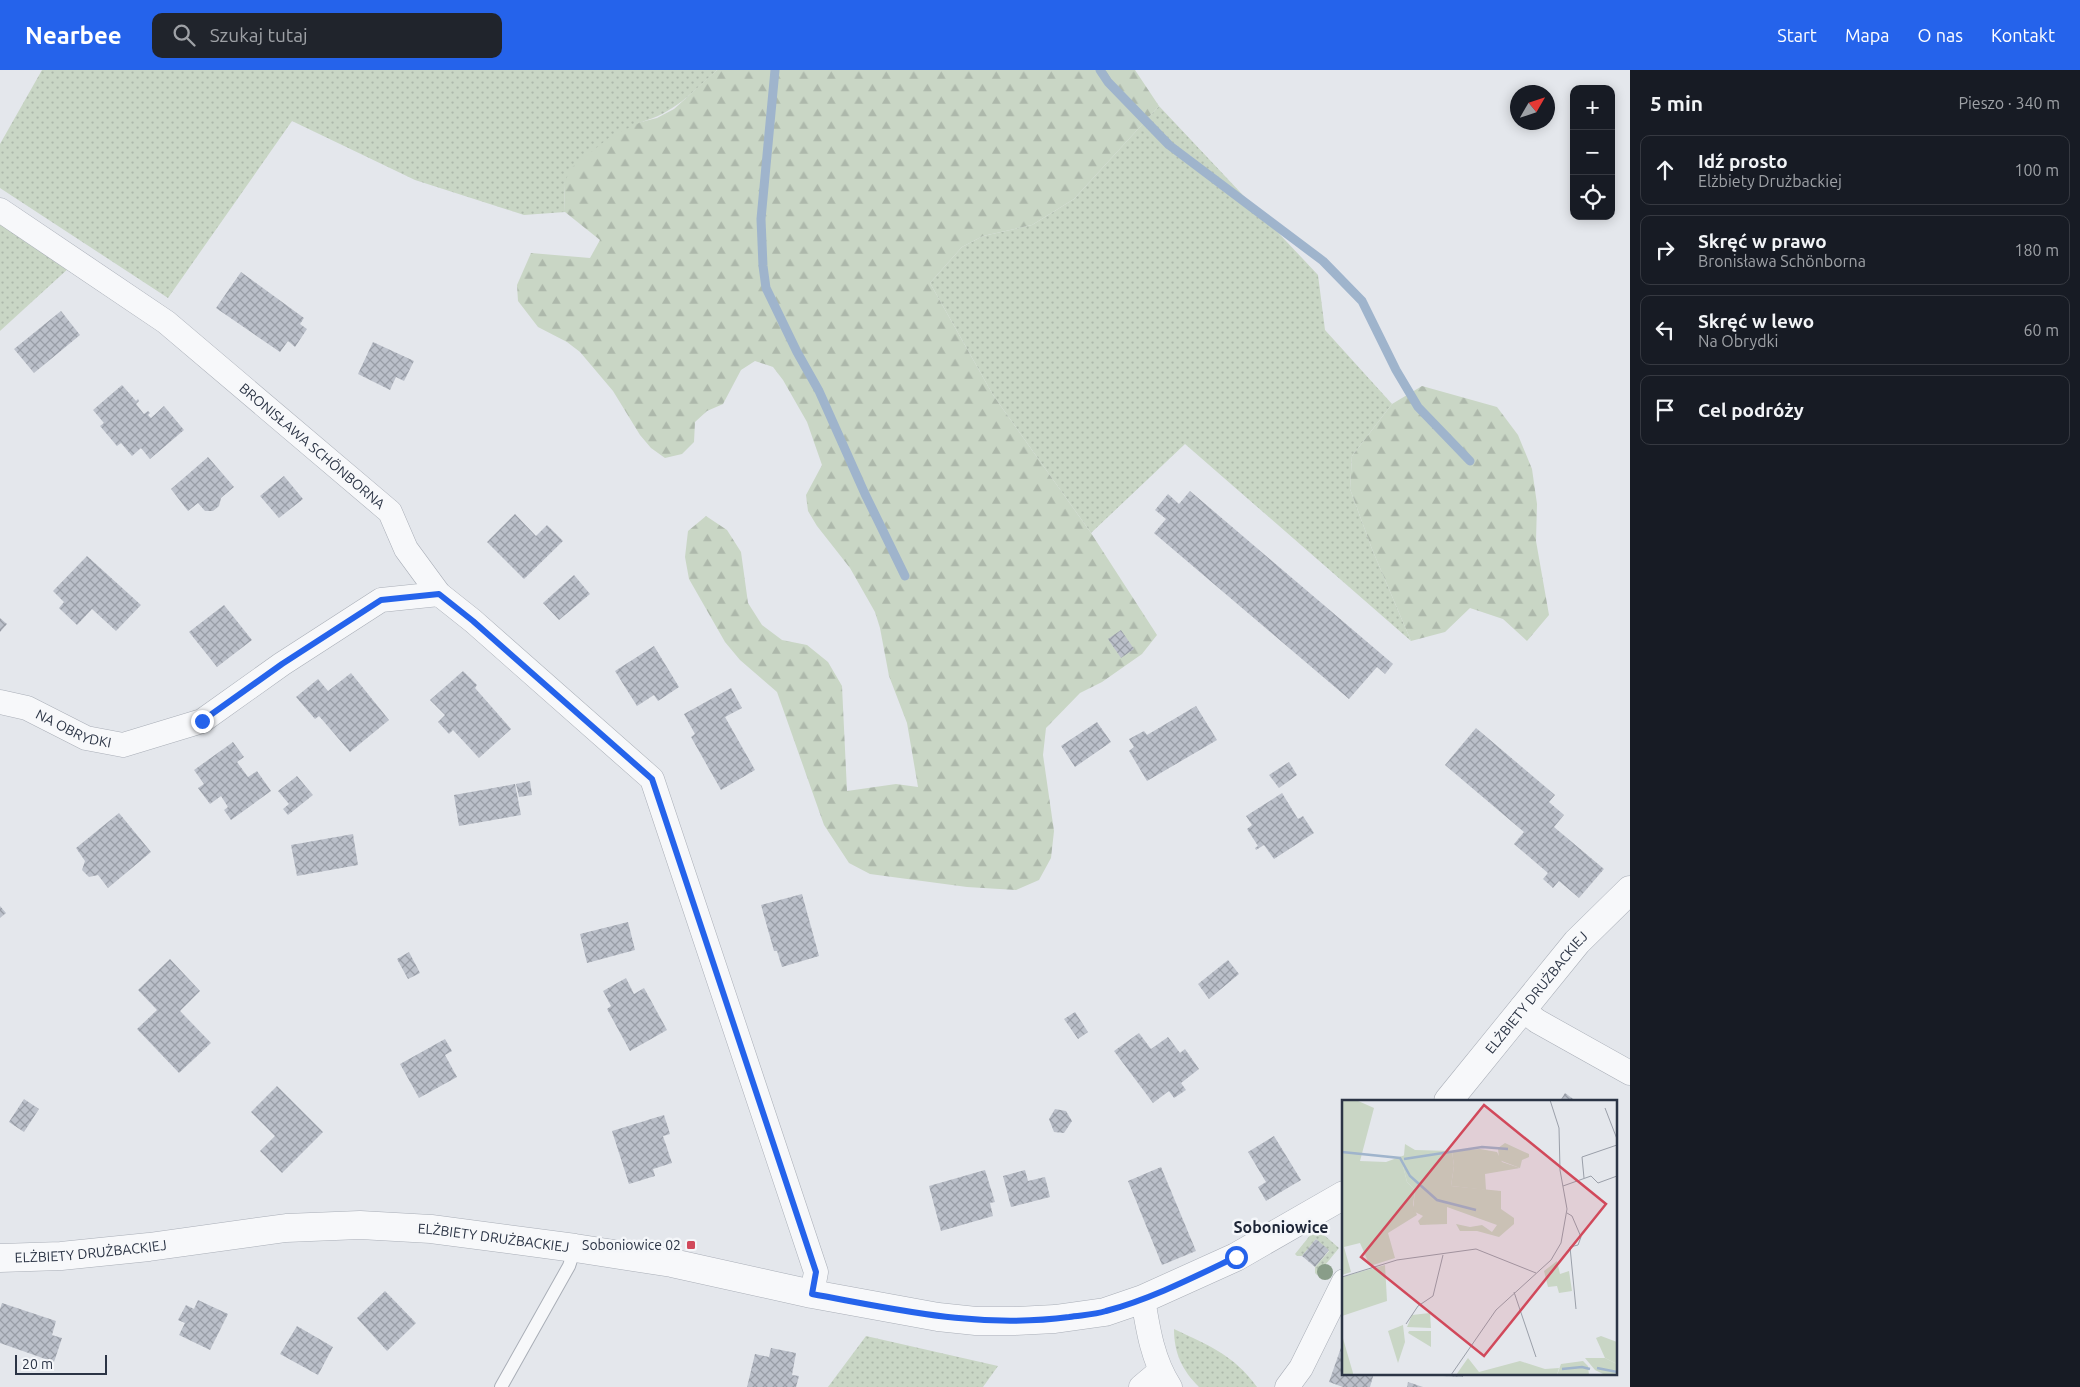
<!DOCTYPE html>
<html lang="pl">
<meta charset="utf-8">
<style>
body{margin:0;font-family:Ubuntu,sans-serif;background:#20242c;color:#f1f3f6}
.controls{position:absolute;right:15px;top:15px;display:grid;overflow:hidden;border-radius:10px;box-shadow:0 2px 12px #0003}
.controls button{width:45px;height:45px;display:grid;place-items:center;padding:0;border:0;border-bottom:1px solid #363941;background:#171b24;color:#f1f3f6;font:25px sans-serif}
.compass{position:absolute;left:1510px;top:15px;width:45px;height:45px;border-radius:50%;background:#171b24;box-shadow:0 2px 12px #0003;rotate:51deg}
.scale{position:absolute;left:15px;bottom:12px;width:92px;box-sizing:border-box;padding-left:5px;border:2px solid #2b3445;border-top:0;font-size:14px;line-height:18px;white-space:nowrap;color:#2b3445;-webkit-text-stroke:4px #f4f6f9;paint-order:stroke}
.stop{position:absolute;width:15px;height:15px;margin:-11px;border:4px solid #2563eb;border-radius:50%;background:#fff}
.stop.end{background:#2563eb;border-color:#fff;box-shadow:0 1px 5px #0008}
.list{margin:0;padding:0;list-style:none}
h2{display:flex;justify-content:space-between;align-items:center;height:65px;margin:0;padding:0 20px;font-size:21px}
h2 small{font-size:16px;font-weight:400;color:#9ea1a6}
.list li{display:grid;grid-template-columns:32px 1fr auto;gap:15px;align-items:center;box-sizing:border-box;height:70px;margin:0 10px 10px;padding:0 10px;border:1px solid #363941;border-radius:10px}
.list b{display:block;font-size:19px;white-space:nowrap}
.list p{margin:0;font-size:16px;white-space:nowrap;color:#9ea1a6}
.list em{font-size:16px;font-style:normal;color:#9ea1a6}
.icon{flex:none;width:28px;height:28px;fill:none;stroke:currentColor;stroke-width:2;stroke-linecap:round;stroke-linejoin:round}
.map{position:relative;flex:none;width:1630px;height:1317px;overflow:hidden}
header{display:flex;align-items:center;gap:30px;box-sizing:border-box;height:70px;padding:0 25px;background:#2563eb;color:#fff}
header strong{font-size:24px}
nav{display:flex;gap:28px;margin-inline-start:auto;font-size:18px}
.search{width:350px;height:45px;background:#20242c;display:flex;align-items:center;gap:12px;box-sizing:border-box;padding:0 18px;border-radius:10px;color:#9ea1a6;font-size:19px}
main{display:flex}
aside{flex:1;background:#171b24}
.map>svg:first-child{display:block}
</style>
<header>
<strong>Nearbee</strong>
<div class="search"><svg class="icon" aria-label="search" viewBox="0 0 24 24"><circle cx="10" cy="10" r="6"/><path d="M15 15l6 6"/></svg>Szukaj tutaj</div>
<nav><a>Start</a><a>Mapa</a><a>O nas</a><a>Kontakt</a></nav>
</header>
<main>
<div class="map">
<svg width="1630" height="1317" viewBox="0 0 1630 1317">
<defs>
<pattern id="grass-dots" width="8" height="8" patternUnits="userSpaceOnUse" patternTransform="scale(1.25)"><rect width="8" height="8" fill="#c9d6c5"/><path d="M2 2h.1M6 6h.1" fill="none" stroke="#adb8ab" stroke-width="1.8" stroke-linecap="round"/></pattern>
<pattern id="forest-firs" width="22" height="20" patternUnits="userSpaceOnUse" patternTransform="scale(1.25)"><rect width="22" height="20" fill="#c9d6c5"/><path d="M5 1l3.5 6h-7zM16 11l3.5 6h-7z" fill="#adb8ab"/></pattern>
<pattern id="building-cross-hatch" width="8" height="8" patternUnits="userSpaceOnUse" patternTransform="scale(1.25)"><rect width="8" height="8" fill="#bbc0ca"/><path d="M0 0l8 8M0 8l8-8" fill="none" stroke="#989da6"/></pattern>
</defs>
<rect width="100%" height="100%" fill="#e4e7ec"/>
<path fill="url(#grass-dots)" d="M42,0H717C694,21 673,44 641,52L564,114L565,142L524,145L415,110L292,51L168,228L0,118V74Z
M1159,36L1318,205L1325,260L1392,334L1352,386L1350,419L1372,479L1411,571L1185,374L1091,463L993,325L930,213L962,177L983,166L1032,155L1074,129Z
M0,149L70,197L0,261Z
M1316,1158L1339,1178L1317,1205L1315,1203V1197L1329,1181L1316,1169L1302,1186H1297L1295,1184Z
M1174,1259C1209,1276 1233,1284 1257,1317H1199C1182,1300 1174,1283 1174,1259Z
M866,1266L998,1296L983,1317H828Z"/>
<path fill="url(#forest-firs)" d="M717,0H1135L1159,36L1074,129L1032,155L983,166L962,177L930,213L993,325L1091,463L1157,565L1142,584L1102,612L1080,623L1046,658L1043,685L1054,761L1051,788L1039,810L1016,820L967,817L870,804L849,793L824,755L777,622L740,590L725,572L689,509L685,487L688,461L706,446L727,460L741,482L748,533L762,555L782,570L807,575L828,592L842,616L847,721L896,714L918,717L907,653L889,606L880,558L875,542L850,498L817,456L808,441L806,425L822,395L807,352L783,310L773,297L755,291L741,300L723,334L707,341L695,352L694,372L682,384L665,388L651,378L640,365L613,321L580,282L567,272L538,257L518,231L517,215L531,183L590,188L600,170L565,142L564,114L571,98L610,67L641,52L657,48L674,39Z
M1422,316L1497,337L1518,365L1532,399L1537,434L1536,471L1549,545L1527,571L1503,549L1470,538L1445,562L1411,571L1372,479L1350,419L1352,386L1392,334Z"/>
<g fill="none" stroke-linecap="round" stroke-linejoin="round">
<path stroke="#9fb4cc" stroke-width="9" d="M775,0L761,149L763,196L766,218L797,282L819,321L865,424L905,506
M1100,0L1108,12L1169,75L1323,191L1362,231L1396,300L1418,337L1470,391"/>
</g>
<path fill="url(#building-cross-hatch)" d="M241,202L304,248L300,254L307,259L295,277L288,271L280,282L216,238Z
M61,241L80,265L34,303L14,279Z
M373,272L414,291L404,311L396,307L390,320L358,304Z
M122,315L136,331L138,329L139,331L136,334L144,344L148,341L150,343L148,345L151,348L164,336L184,360L150,389L141,378L132,386L121,373L117,376L100,356L104,353L93,340Z
M208,387L234,417L221,428L219,436L213,441H205L198,433L188,441L171,419Z
M284,406L303,429L279,448L260,426Z
M1190,421L1393,594L1385,604L1377,597L1349,629L1154,463L1166,449L1155,440L1168,424L1179,434Z
M515,444L536,466L547,455L563,471L524,509L487,472Z
M87,486L141,535L116,561L92,539L77,555L59,538L64,532L53,521Z
M574,505L590,524L559,550L543,533Z
M224,535L252,570L217,597L189,562Z
M0,548L7,554L0,562Z
M1121,560L1134,579L1121,588L1108,569Z
M654,576L679,617L658,631L654,625L637,636L615,601Z
M463,601L477,615L475,618L511,659L479,688L453,660L449,664L438,652L445,645L430,630Z
M351,603L389,650L350,682L319,646L315,649L296,627L318,609L328,621Z
M731,618L742,638L725,647L755,700L721,720L691,667L695,664L684,644Z
M1196,636L1217,670L1147,711L1129,681L1134,677L1129,669L1144,661L1147,665Z
M1097,652L1111,672L1075,697L1061,676Z
M1476,658L1555,725L1549,732L1564,745L1554,757L1604,799L1579,828L1559,811L1553,818L1543,809L1548,803L1514,774L1524,762L1445,695Z
M233,672L244,687L237,692L248,707L257,701L271,721L231,750L224,740L228,737L221,726L210,734L198,718L204,714L194,700Z
M1289,692L1297,705L1279,718L1269,705Z
M297,706L313,725L288,745L283,739L289,734L278,721Z
M530,711L532,725L519,727L516,714Z
M515,714L521,745L459,756L454,725Z
M1282,723L1298,749L1303,746L1314,763L1274,789L1264,775L1256,780L1255,778L1258,776L1247,759L1252,755L1246,746Z
M119,743L151,782L108,818L98,805L89,807L82,800L85,791L76,778Z
M353,764L358,795L297,806L291,775Z
M802,824L819,886L782,897L777,881H774L761,835Z
M0,836L6,843L0,848Z
M628,852L635,880L587,893L580,864Z
M409,882L420,903L408,909L397,889Z
M170,889L200,921L180,941L211,973L179,1003L137,959L157,940L138,920Z
M1228,890L1239,904L1209,929L1198,914Z
M626,908L634,924L644,918L667,960L630,981L607,939L611,936L603,921Z
M1075,942L1088,962L1078,969L1064,949Z
M1139,963L1151,979L1168,967L1180,983L1185,979L1199,999L1181,1013L1186,1020L1174,1028L1169,1021L1153,1033L1114,981Z
M445,969L452,981L445,985L457,1007L419,1028L400,994Z
M277,1016L323,1062L282,1103L260,1081L275,1066L251,1042Z
M1565,1023L1576,1031H1560Z
M24,1029L39,1039L24,1062L9,1052Z
M1055,1039L1066,1041L1072,1051L1064,1063L1054,1062L1049,1049Z
M664,1045L670,1064L663,1066L672,1093L653,1099L655,1106L629,1114L612,1061Z
M1274,1066L1301,1110L1266,1131L1258,1117L1266,1112L1248,1082Z
M1161,1097L1196,1181L1162,1195L1128,1111Z
M985,1100L995,1132L990,1133L993,1146L941,1161L929,1116Z
M1025,1100L1028,1111L1045,1107L1050,1127L1011,1137L1003,1106Z
M1316,1169L1329,1180L1315,1197L1302,1186Z
M385,1221L416,1253L387,1281L357,1248Z
M198,1230L228,1244L210,1280L179,1265L185,1253L178,1250L186,1235L194,1239Z
M2,1233L56,1251L52,1265L62,1268L54,1292L0,1273V1239Z
M297,1256L333,1277L318,1305L280,1284Z
M1344,1269V1303H1374L1370,1317H1343L1329,1312Z
M771,1278L796,1283L792,1305L799,1306L796,1317H747L755,1284L769,1287Z
M1443,1303H1463V1307L1443,1306Z
M1408,1312L1423,1317H1407Z"/>
<g fill="none" stroke-linecap="round" stroke-linejoin="round">
<g stroke="#a9aeb7" stroke-width="14">
<path id="service" d="M501,1317L569,1196L575,1178"/>
</g>
<g stroke="#a9aeb7" stroke-width="25">
<g id="minor">
<path id="s1" d="M0,140L166,252L390,442L406,479L439,524L473,551L652,709L816,1202L812,1224"/>
<path id="s2" d="M0,632L27,638L86,668L123,675L202,651L282,594L381,530L439,524"/>
<path d="M1521,938L1537,951L1630,1003"/>
<path d="M1143,1229C1148,1260 1153,1291 1170,1317"/>
<path d="M1141,1317L1160,1301"/>
<path d="M1287,1317L1301,1298L1344,1211"/>
</g>
</g>
<g stroke="#a9aeb7" stroke-width="29">
<g id="tertiary">
<path id="s3" d="M1448,1031L1577,872L1630,820"/>
<path id="s4" d="M0,1188L61,1186L149,1177L286,1158L360,1155L431,1159L575,1178L672,1193L812,1224L938,1247L976,1251H1015L1055,1249L1105,1242L1143,1229L1236,1187L1344,1125"/>
</g>
</g>
<use href="#service" stroke="#f7f8fa" stroke-width="12"/>
<use href="#minor" stroke="#f7f8fa" stroke-width="24"/>
<use href="#tertiary" stroke="#f7f8fa" stroke-width="28"/>
</g>
<circle fill="#899d89" cx="1325" cy="1202" r="8"/>
<g fill="none" stroke-linecap="round" stroke-linejoin="round">
<path stroke="#2563eb" stroke-width="6" d="M202,651L282,594L381,530L439,524L473,551L652,709L816,1202L812,1224C900,1240 978,1259 1069,1247C1081,1245 1094,1245 1106,1241C1151,1229 1194,1207 1236,1187"/>
</g>
<rect fill="#d1495b" stroke="#f4f6f9" stroke-width="2" x="686" y="1170" width="10" height="10" rx="2.5"/>
<g text-anchor="middle" stroke-width="5" stroke-linejoin="round" paint-order="stroke">
<g font-size="14" fill="#2b3445" stroke="#f4f6f9">
<text dy="5" stroke="none"><textPath href="#s1" startOffset="392">BRONISŁAWA SCHÖNBORNA</textPath></text>
<text dy="5" stroke="none"><textPath href="#s2" startOffset="79">NA OBRYDKI</textPath></text>
<text dy="5" stroke="none"><textPath href="#s3" startOffset="140">ELŻBIETY DRUŻBACKIEJ</textPath></text>
<text dy="5" stroke="none"><textPath href="#s4" startOffset="496">ELŻBIETY DRUŻBACKIEJ</textPath></text>
<text dy="5" stroke="none"><textPath href="#s4" startOffset="91">ELŻBIETY DRUŻBACKIEJ</textPath></text>
</g>
<g font-size="14" fill="#2b3445" stroke="#f4f6f9" text-anchor="end">
<text x="681" y="1180">Soboniowice 02</text>
</g>
<g font-size="16" font-weight="bold" fill="#1d2536" stroke="#f4f6f9">
<text x="1281" y="1163">Soboniowice</text>
</g>
</g>
<g transform="translate(1342 1030)">
<rect width="275" height="275" fill="#e4e7ec"/>
<path d="M0,0H14L32,8L18,61L44,62L63,55L61,66L65,82L73,90L71,105L75,115L46,133L53,158L28,166L18,143L2,147L9,172L0,175ZM138,49L155,52L160,62L178,68L143,74L144,90L109,86L112,66L110,51ZM215,161L218,174L227,171L230,191L217,193L215,186L206,187L202,171ZM43,165L45,201L0,216V177ZM88,213L89,228L65,227L70,215ZM61,225L63,242L56,263L46,231ZM67,231H89V247L66,233ZM0,235L11,273V275H0ZM126,258L137,272L178,261L203,269L217,268L215,275H114ZM243,258H263L275,264V275H263L253,270Z" fill="#c9d6c5"/>
<path d="M163,43L187,54V57L180,60L178,68L157,60L156,48ZM63,44L73,50L110,51L112,66L109,86L159,91V109L172,118V124L157,137L135,131H118L114,124L128,127L140,125L150,132L155,125L105,107V124L78,125L76,121L81,116L71,111L73,90L65,82L61,66ZM259,236L275,242V264L263,258L254,238ZM241,261L246,266L247,275H215L219,264Z" fill="#c9d6c5"/>
<path fill="none" stroke="#9fb4cc" stroke-width="2.5" d="M0,52L58,58L68,76L95,100L134,110M62,59L140,47L166,49M255,268L275,272M220,269L240,267L248,269"/>
<path fill="none" stroke="#9a9fa9" stroke-width="1" d="M263,8L275,39M242,78L240,57L275,45M221,86L249,76L256,83L275,76M225,113L230,116L239,137L236,145L228,147M228,147L234,209M0,177L55,160L134,149L194,173M172,192L194,257M64,224L76,206L91,196L101,155M109,275L154,210L209,160L219,143L225,109L218,70L217,28L208,0"/>
<path fill="#d1495b" fill-opacity="0.15" stroke="#d1495b" stroke-width="2.5" d="M142,5L264,104L142,256L19,157Z"/>
<rect width="275" height="275" fill="none" stroke="#2b3445" stroke-width="2.5"/>
</g>
</svg>
<div class="controls">
<button>+</button>
<button>−</button>
<button><svg class="icon" aria-label="locate" viewBox="0 0 24 24"><circle cx="12" cy="12" r="6"/><path d="M12 2v4M12 18v4M2 12h4M18 12h4"/></svg></button>
</div>
<svg class="compass" viewBox="-18 -18 36 36"><path d="M0-13l5 13h-10z" fill="#e53935"/><path d="M0 13l5-13h-10z" fill="#9ea1a6"/></svg>
<div class="scale">20 m</div>
<div class="stop" style="left:1236px;top:1187px"></div>
<div class="stop end" style="left:202px;top:651px"></div>
</div>
<aside>
<h2>5 min<small>Pieszo · 340 m</small></h2>
<ul class="list">
<li><svg class="icon" aria-label="ahead" viewBox="0 0 24 24"><path d="M12 20V5M6 11l6-6 6 6"/></svg><div><b>Idź prosto</b><p>Elżbiety Drużbackiej</p></div><em>100 m</em></li>
<li><svg class="icon" aria-label="right" viewBox="0 0 24 24"><path d="M7 20v-9h11M14 6l5 5-5 5"/></svg><div><b>Skręć w prawo</b><p>Bronisława Schönborna</p></div><em>180 m</em></li>
<li><svg class="icon" aria-label="left" viewBox="0 0 24 24"><path d="M17 20v-9H6M10 6l-5 5 5 5"/></svg><div><b>Skręć w lewo</b><p>Na Obrydki</p></div><em>60 m</em></li>
<li><svg class="icon" aria-label="arrive" viewBox="0 0 24 24"><path d="M6 21V4h12l-3 4 3 4H6"/></svg><div><b>Cel podróży</b></div></li>
</ul>
</aside>
</main>
